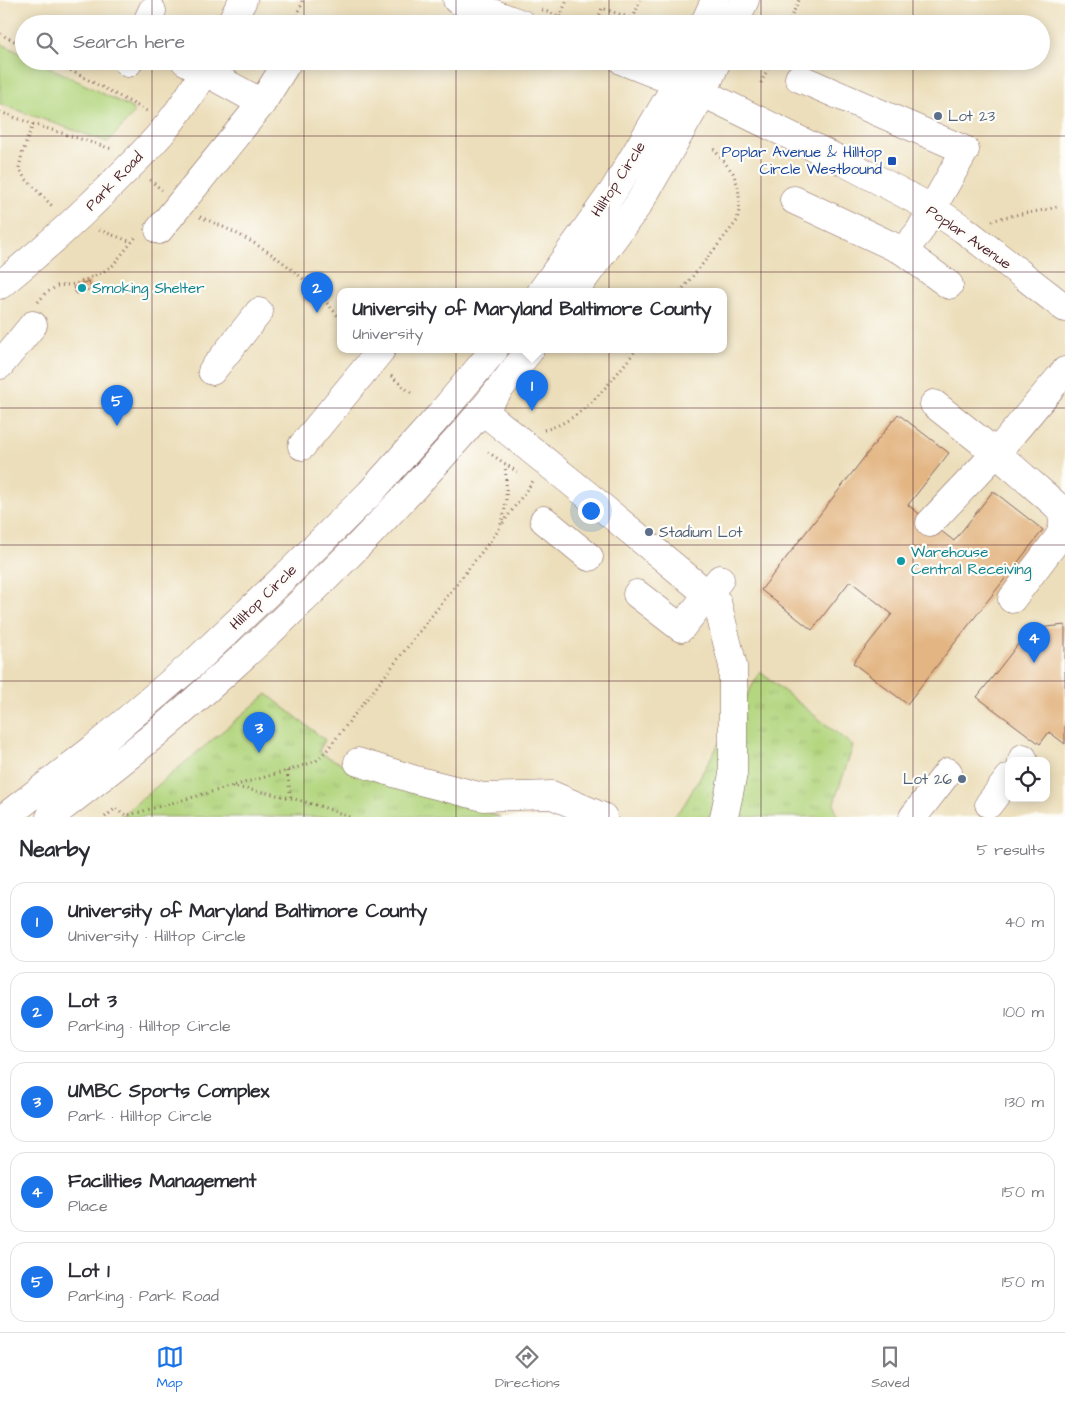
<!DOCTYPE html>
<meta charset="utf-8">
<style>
body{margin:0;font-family:"Architects Daughter",sans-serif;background:#f2f2f3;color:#2b2b33}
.controls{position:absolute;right:15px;bottom:15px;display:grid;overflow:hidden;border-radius:10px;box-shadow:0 2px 12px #0003}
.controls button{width:45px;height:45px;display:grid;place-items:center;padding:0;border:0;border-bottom:1px solid #e1e1e2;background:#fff;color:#2b2b33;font:25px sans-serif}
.you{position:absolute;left:590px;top:510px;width:18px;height:18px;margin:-12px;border:4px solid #fff;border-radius:50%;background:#1a73e8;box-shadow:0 0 0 8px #1a73e833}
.badge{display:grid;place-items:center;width:32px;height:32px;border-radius:50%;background:#1a73e8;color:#fff;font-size:16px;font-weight:700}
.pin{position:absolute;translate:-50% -41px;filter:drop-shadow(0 1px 2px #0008)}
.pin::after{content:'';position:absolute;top:26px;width:18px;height:15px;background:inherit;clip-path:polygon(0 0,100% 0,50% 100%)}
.popup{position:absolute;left:337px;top:288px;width:390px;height:65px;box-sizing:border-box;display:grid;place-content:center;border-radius:10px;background:#fff;filter:drop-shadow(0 1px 4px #0005);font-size:16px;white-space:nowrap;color:#7c7c81}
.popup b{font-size:19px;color:#2b2b33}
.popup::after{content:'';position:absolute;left:50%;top:100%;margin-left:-10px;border:10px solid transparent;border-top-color:#fff}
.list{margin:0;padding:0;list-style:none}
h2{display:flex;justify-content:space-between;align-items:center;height:65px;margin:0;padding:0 20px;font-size:21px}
h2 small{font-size:16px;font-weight:400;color:#7c7c81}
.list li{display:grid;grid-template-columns:32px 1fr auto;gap:15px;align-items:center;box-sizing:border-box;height:80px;margin:0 10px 10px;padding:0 10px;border:1px solid #e1e1e2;border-radius:15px}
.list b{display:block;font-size:19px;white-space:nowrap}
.list p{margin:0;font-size:16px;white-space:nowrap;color:#7c7c81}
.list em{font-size:16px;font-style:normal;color:#7c7c81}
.icon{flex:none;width:28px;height:28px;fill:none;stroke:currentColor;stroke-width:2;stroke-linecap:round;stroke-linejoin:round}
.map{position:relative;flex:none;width:1065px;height:817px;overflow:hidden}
.search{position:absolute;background:#fff;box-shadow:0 2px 12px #0003;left:15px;right:15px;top:15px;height:55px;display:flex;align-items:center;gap:12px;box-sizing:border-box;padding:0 18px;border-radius:28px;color:#7c7c81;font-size:19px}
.sheet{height:515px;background:#fff}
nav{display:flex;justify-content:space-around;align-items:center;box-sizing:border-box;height:70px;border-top:1px solid #e1e1e2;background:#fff;font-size:14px;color:#7c7c81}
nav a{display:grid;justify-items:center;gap:2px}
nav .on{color:#1a73e8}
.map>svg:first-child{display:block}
</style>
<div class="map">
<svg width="1065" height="817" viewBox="0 0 1065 817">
<defs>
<pattern id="park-tufts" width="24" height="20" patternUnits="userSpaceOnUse" patternTransform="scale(1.25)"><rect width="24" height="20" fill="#b3d67f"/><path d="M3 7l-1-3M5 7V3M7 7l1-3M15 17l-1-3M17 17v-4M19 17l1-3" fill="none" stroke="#9bb76e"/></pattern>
</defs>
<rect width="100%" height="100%" fill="#fdfcf7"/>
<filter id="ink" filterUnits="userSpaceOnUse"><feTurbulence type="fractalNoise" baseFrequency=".02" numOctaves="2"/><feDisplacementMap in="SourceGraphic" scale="10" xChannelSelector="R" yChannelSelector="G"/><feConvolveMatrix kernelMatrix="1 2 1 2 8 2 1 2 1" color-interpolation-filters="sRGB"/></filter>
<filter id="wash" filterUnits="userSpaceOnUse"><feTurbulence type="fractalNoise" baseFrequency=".0096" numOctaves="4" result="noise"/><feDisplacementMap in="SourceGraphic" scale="20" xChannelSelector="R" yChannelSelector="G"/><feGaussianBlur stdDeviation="1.12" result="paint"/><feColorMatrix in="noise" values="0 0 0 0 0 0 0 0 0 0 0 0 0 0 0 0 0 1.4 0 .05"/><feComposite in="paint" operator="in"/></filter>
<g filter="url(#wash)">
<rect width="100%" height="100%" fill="#ecdeba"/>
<path fill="#b3d67f" stroke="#7e7a55" d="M0,43L24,55V61H37L132,108L134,113L109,141L107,142L0,104Z"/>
<path fill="url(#park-tufts)" stroke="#7e7a55" d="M760,672L853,746L834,803L837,817H673L684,805Z
M267,694L325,740L319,751L326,756L373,779L483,810L500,817H120Z"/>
<g id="blocks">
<path fill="#e3b582" d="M89,281L91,289L76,294L73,287Z
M898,414L949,453L908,505L954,541L993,491L1043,530L907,704L853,663L892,614L850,581L812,630L761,590Z
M1065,625V744L1049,732L1040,744L977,697L1030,629Z"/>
</g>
</g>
<g filter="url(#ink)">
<use href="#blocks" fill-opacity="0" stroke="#83625d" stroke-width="1"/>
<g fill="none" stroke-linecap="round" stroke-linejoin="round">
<g stroke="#83625d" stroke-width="29">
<path id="minor" d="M457,0L522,24
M146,24L152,11
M230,24L243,0
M704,24L715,0
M734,24L745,0
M185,61L262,103
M623,61L703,93L844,162L933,209L963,229L1065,308
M128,63L129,61
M799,78L965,150L919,232L903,251
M794,200L903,251L949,285
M159,230L262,103L288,61
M0,285C42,251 81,216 118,178C135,161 153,144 168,125C183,106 198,83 210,61
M541,292L614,190L678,82L687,61
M574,292L638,205L703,93L717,61
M0,365L33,325
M212,371L259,312
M934,404L996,453L1055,504C1065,516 1065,523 1059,537L1012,599
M482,410L586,494L717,602L733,666V774L724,817
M302,446L381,350
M544,520L589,557
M930,523L996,453L1065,371
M637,594L681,628L720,579
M1022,761L1023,758
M358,762L416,780L483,797L552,795L603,817
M989,804L1009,778
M5,817L93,749L196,661L292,570L370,493L439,416L494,350
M50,817C106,774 162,731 214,683C308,599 399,508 481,412C498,391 514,370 530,350
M913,817L948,772"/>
</g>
<path stroke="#83625d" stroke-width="3" stroke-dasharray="1 4" stroke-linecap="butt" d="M542,10L582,24
M560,17L567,0
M291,24L302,4V0
M596,24L602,8L633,19L640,0
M788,24L799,0
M0,34L24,46
M53,61L147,111
M761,83L771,61
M0,112L33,124L112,149
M33,124L22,154L19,168L24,177L54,208
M150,180L162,190
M200,217C258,240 303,271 341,320
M992,221C1014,213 1038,213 1060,206
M99,230L132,242
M680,292L737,221L740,205L738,186L733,173L714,149
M38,302L45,294L57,286L76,284L103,272L113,265L136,237
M391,376L413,395
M544,430C583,421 612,380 636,350
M488,452L517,472
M503,523L533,481
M287,771L291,798
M232,787C272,793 311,801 349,817
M105,817L116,808L122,814L129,815L290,770L316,761L327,750L498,531C508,510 507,487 505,465"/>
<use href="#minor" stroke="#fff" stroke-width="28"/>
</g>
</g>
<path fill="none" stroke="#4a1f2b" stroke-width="1" stroke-opacity="0.55" d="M152,0V24M304,0V24M456,0V24M609,0V24M761,0V24M913,0V24M152,61V817M304,61V817M456,61V817M609,61V817M761,61V817M913,61V817M0,136H1065M0,272H1065M0,408H1065M0,545H1065M0,681H1065"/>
<g fill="#5c6f8a" stroke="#fdfcf7" stroke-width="2">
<circle cx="938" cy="116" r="5"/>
<circle cx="649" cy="532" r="5"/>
<circle cx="962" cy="779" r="5"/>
</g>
<rect fill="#1a4fb4" stroke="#fdfcf7" stroke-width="2" x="887" y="156" width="10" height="10" rx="2.5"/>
<g fill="#0f9aa8" stroke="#fdfcf7" stroke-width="2">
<circle cx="82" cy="288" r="5"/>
<circle cx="901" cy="561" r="5"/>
</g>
<g text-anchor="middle" stroke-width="4.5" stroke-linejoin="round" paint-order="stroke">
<g font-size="15" fill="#4e5e75" stroke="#fdfcf7" text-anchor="start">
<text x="948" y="121">Lot 23</text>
<text x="659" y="537">Stadium Lot</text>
<text x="952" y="784" text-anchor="end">Lot 26</text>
</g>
<g font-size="15" fill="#164399" stroke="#fdfcf7" text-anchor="end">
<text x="882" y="157">Poplar Avenue &amp; Hilltop<tspan x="882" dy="17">Circle Westbound</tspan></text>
</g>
<g font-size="15" fill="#4a1f2b" stroke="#fdfcf7">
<text transform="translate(618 179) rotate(-57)" y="5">Hilltop Circle</text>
<text transform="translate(114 181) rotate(-46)" y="5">Park Road</text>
<text transform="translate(969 237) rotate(35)" y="5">Poplar Avenue</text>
<text transform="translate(263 597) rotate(-44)" y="5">Hilltop Circle</text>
</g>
<g font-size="15" fill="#0d838f" stroke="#fdfcf7" text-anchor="start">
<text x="92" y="293">Smoking Shelter</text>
<text x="911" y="557">Warehouse<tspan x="911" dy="17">Central Receiving</tspan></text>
</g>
</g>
</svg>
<div class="controls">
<button><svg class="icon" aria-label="locate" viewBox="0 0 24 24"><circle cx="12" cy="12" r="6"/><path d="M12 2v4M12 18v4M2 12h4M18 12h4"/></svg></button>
</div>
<div class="you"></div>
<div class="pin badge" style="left:532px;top:411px">1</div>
<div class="popup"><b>University of Maryland Baltimore County</b>University</div>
<div class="pin badge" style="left:317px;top:313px">2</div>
<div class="pin badge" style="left:259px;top:753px">3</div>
<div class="pin badge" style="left:1034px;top:663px">4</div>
<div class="pin badge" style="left:117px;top:426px">5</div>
<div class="search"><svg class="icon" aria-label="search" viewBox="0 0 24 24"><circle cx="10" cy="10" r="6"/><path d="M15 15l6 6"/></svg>Search here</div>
</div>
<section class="sheet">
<h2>Nearby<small>5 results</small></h2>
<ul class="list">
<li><span class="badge">1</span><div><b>University of Maryland Baltimore County</b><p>University · Hilltop Circle</p></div><em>40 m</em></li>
<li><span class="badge">2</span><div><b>Lot 3</b><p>Parking · Hilltop Circle</p></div><em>100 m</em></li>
<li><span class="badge">3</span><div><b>UMBC Sports Complex</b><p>Park · Hilltop Circle</p></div><em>130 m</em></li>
<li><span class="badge">4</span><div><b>Facilities Management</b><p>Place</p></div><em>150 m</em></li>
<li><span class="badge">5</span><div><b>Lot 1</b><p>Parking · Park Road</p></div><em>150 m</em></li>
</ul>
</section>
<nav>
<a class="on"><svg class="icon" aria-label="map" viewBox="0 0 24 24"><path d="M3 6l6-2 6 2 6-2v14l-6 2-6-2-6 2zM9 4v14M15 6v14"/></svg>Map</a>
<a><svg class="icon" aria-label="directions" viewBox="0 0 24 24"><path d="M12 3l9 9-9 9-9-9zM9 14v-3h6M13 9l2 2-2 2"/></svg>Directions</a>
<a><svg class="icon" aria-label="saved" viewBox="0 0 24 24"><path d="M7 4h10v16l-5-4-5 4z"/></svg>Saved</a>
</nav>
